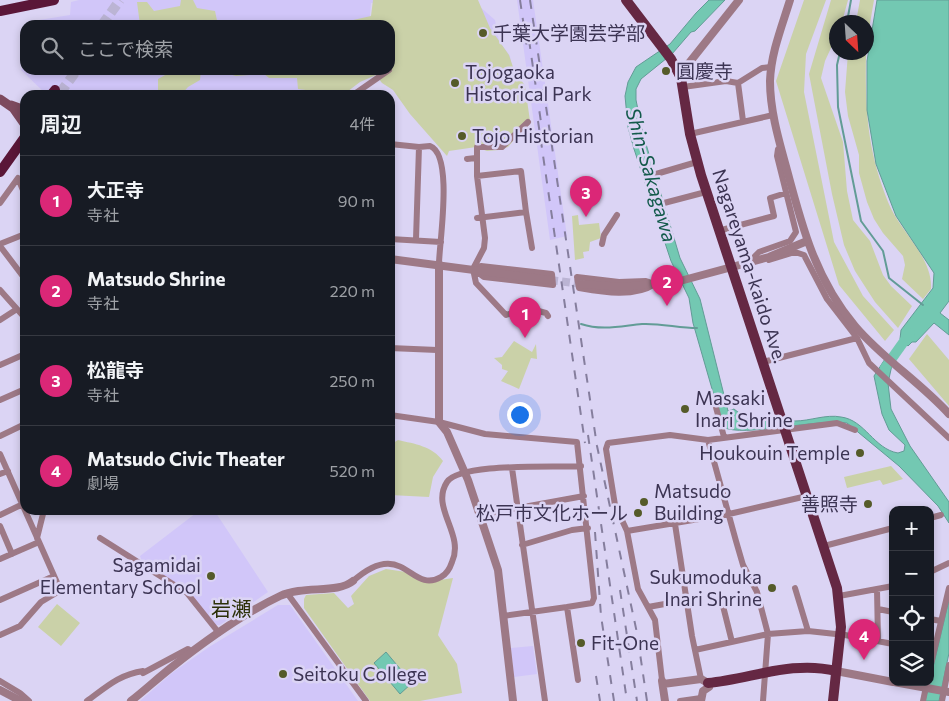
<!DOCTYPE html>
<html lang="ja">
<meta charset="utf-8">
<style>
body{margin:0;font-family:Commissioner,"Noto Sans JP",sans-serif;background:#242831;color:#f1f3f6}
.controls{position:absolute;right:15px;bottom:15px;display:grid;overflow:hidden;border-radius:10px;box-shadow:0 2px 8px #0003}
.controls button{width:45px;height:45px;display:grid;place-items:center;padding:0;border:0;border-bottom:1px solid #363941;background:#171b24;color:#f1f3f6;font:25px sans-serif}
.compass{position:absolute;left:829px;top:15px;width:45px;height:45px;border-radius:50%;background:#171b24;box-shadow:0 2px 8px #0003;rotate:155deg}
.you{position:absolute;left:519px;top:414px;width:18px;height:18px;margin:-12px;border:4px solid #fff;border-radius:50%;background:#1a73e8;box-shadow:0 0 0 8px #1a73e833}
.badge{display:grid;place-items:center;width:32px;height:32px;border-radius:50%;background:#db2777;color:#fff;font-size:16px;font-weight:700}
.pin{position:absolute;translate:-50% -41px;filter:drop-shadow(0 1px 2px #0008)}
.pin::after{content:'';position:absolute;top:26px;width:18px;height:15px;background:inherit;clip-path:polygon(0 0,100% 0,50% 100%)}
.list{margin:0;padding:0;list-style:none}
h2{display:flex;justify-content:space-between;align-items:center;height:65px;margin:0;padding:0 20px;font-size:21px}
h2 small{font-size:16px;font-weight:400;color:#9ea1a6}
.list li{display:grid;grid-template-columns:32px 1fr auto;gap:15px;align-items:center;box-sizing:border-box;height:90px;padding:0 20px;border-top:1px solid #363941}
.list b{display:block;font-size:19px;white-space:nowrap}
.list p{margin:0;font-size:16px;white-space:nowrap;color:#9ea1a6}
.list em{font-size:16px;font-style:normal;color:#9ea1a6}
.icon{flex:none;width:28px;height:28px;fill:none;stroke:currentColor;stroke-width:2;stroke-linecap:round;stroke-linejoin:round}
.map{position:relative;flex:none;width:949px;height:701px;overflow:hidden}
.search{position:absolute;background:#171b24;box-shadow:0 2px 8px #0003;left:20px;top:20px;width:375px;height:55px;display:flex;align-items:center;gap:12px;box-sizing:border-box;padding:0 18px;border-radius:15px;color:#9ea1a6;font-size:19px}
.panel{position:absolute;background:#171b24;box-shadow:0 2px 8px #0003;left:20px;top:90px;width:375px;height:425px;border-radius:15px}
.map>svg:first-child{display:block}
</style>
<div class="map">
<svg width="949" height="701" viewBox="0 0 949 701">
<rect width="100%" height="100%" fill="#dbd4f4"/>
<path fill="#d1c6f9" d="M79,0H477L479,6L495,20L499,41L510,56L512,67L478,57L459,8L371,3L369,25H41L39,20L70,15L71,2Z
M517,0H533L567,236L550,240Z
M25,66V70H315L317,79L306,95H63L53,87L47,95L21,70Z
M200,510H214L268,592L220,625H215L187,590L142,562L140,556Z
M278,605H290L358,701H140L172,673L209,647Z
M533,646L537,674L514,677L511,648Z"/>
<path fill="#cad1a8" d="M181,0H193L197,8L215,11L218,25H140L137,2H147L154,11L180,6Z
M373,0H478L490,28L509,55L513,67L525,86L530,121L508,147L499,150L487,151L476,147L449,151L447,156L410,114L393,90L382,83L376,75L360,82L343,95L298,89L297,78H269L264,74L236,76L214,70H390V25H331L371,16Z
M804,0H826L806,54L804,92L834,242L863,296L894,330L885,341L839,285L776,81Z
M831,0H848L842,22H836V37L825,61L821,78L843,142L847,191L853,220L870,241L883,275L891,286L912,306L898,328L875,302L855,271L844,245L832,194L809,74Z
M860,0H874L867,41L866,22H856Z
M848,53H866C865,109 867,149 888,202C900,232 933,257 931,289L923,299L902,279L905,265L903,256L883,233L874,219L867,202L859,173V155L848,116L845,92Z
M174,70H201L200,80L188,87L181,95H158V79Z
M578,215L579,225L599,223L601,238L590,242L589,251L583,252L584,258L575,260L572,216Z
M927,334L949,360V406L909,359Z
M514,341L532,352L536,344L537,359L531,358L519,389L501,381L508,371L502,369V365L494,358L502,357Z
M398,440C415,444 432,446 443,461L433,477L429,497L390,495V445Z
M891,466L903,479L883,485L880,480L847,488L844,477Z
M386,569L406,572L427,582L453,578L438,635L457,664L462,693L420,701H370L304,608V599L306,595L334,593L348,608L354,604L351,596L369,576Z
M57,604L80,623L61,646L38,627Z"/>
<path fill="#73c8b2" stroke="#629c96" d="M709,0H725L695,31L691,32L672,54L641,79L636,89V100L643,134L680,258L700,299L728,411L734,409C751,423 758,417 776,416C782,416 789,421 795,421C810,421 826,414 841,417C865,420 874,449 898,453L904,451L905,445L889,430L882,414L874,376L885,359L892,365L888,383L891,409L910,446L949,502V523L938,506L899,466L847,423C818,418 743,438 723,427L693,323L689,298L671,261L634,149L628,127L625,96L628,82L636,67L670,44L696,13Z
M877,0H949V301L940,313L949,320V335L934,323L916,342H912L908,346L900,339L901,330L933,288L934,273L896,216L876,164L867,110V61Z
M949,600V653L939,701H925Z
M386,652L412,683L400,694L374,663Z"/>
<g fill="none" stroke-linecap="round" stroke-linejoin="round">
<path stroke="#629c96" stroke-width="2" d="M847,22L851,0
M840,52L837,65L838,107L861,221L883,251L889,278L923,305
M581,324C602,331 621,326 642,324C660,323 679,328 697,328"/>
<path stroke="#73c8b2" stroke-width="10" d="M885,368L910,333"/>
<path stroke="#bbb4d4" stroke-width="8" stroke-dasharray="8 4" stroke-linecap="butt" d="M550,280L582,284"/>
<path stroke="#bbb4d4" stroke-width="10" stroke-dasharray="10 5" stroke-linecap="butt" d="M102,25L120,0
M60,93L77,70"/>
<path stroke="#9d7986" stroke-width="6" d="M738,83L743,121
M683,87L726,81L738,83L762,68L771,67
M314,93L333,95
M353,95L389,70
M528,122L502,147H477V176L485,238L484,248L473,269L476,283L506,315L527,308L546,313L548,316
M690,134L773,115
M390,144L419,147L430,146C454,155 439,244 439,264
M467,159L476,158
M656,174L697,162
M477,176L521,171L526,212
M390,179V194
M0,203L18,178L25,195
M664,203L706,192
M477,218L526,212L532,248
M718,231L774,216L770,198L786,193
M390,239L441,242
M416,239L419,147
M0,244L25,234
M602,244L604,235L617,215
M0,246L25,279
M755,256L759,252L790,241L796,232L777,156L778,149L781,148
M769,260L795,252L804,255L827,299L857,338L869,363L949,438
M481,266L552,274L553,285L484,277L473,269Z
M577,277L619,282L646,281L655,284C634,298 602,292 579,288Z
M0,290L25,318
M0,320L17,309
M390,348L437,350
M763,362L857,338
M0,365L25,354
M0,400L25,389
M714,400L724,437
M390,415L439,422L485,434L577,442L594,598L592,603L567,607L578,680
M0,436L25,424
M708,440L736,541L743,565L757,592L768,634L808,631L845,635L893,644
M0,454L59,587L56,593L41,602L20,626L0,635
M512,468L545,701
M0,474L8,471
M0,515L23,504
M479,515L584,496
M930,518L941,515
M675,524L692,636L701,679
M0,526L12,554
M627,531L729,514L807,496
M37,538L44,510
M100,538L187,593L219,633
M522,545L572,530L588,528
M824,546L893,528
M0,559L39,542
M930,572L949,563
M353,581C404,536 410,595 441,577C447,574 450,568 452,562C465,534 430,508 447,482C461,462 555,468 581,466
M795,588L808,631
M877,589L878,641
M287,593L366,701
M839,596L893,586
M721,598L732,642
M0,600L54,576
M648,607L687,600
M878,609L893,612
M503,616L567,607
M930,619L941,621
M695,650L768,634L763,701
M930,668L949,588
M143,673L188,649L192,652
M662,680L655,620L638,589L627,531L615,505L606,449L608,443L670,435L708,440L837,423L855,430
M0,681L20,693L29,701
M87,701C105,688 120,674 143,671
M680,701L701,698
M923,701L927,682
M942,701L949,665"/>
<path stroke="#9d7986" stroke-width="8" d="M790,0C782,26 771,53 770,81C770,111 779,141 787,170C802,227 816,280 855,326C883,359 920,382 949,414
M682,82L689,63L739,0
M390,259L550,280
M439,264V422L447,432L468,480L498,570L513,701
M582,284L623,287L680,281L769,257L807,241
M836,671L893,682
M662,681L665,701
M894,682L949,692
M663,684L701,679L708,683
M0,690L21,701
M131,701C145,690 158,678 172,667C205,641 242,614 280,596C304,585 337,594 353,581
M701,701L703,691L709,687"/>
<path stroke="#7d4a5e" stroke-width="9" d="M0,99L13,108L25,125
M11,105L25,110"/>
<path stroke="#652843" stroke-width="10" d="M626,0L671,59L681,78L690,134L701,175L837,588L841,627L833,701
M708,683C751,679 792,660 836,671"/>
<path stroke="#5a1638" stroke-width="10" d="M0,11L54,0
M51,95L55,90
M0,172L25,137"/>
<path stroke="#857e9d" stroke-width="2" stroke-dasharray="9 9" stroke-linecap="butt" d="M520,0L527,47
M530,0L597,446L637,633L647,701
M529,40L542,129
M538,121L585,443
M588,435L627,701
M595,532L601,616L614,701
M620,590L637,701
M596,676L600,701"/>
</g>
<g fill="#555b29" stroke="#dbd4f4" stroke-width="2">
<circle cx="483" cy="33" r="5"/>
<circle cx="666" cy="71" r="5"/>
<circle cx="455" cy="83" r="5"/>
<circle cx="462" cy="136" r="5"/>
<circle cx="685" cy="409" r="5"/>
<circle cx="860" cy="453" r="5"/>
<circle cx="644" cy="502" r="5"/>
<circle cx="868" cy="504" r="5"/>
<circle cx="638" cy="513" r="5"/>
<circle cx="211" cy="576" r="5"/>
<circle cx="772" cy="588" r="5"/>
<circle cx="581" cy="643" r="5"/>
<circle cx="283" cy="674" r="5"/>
</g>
<g text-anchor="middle" stroke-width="5" stroke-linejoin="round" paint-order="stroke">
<g font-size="19" fill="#3c3453" stroke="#dbd4f4" text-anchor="start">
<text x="493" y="40">千葉大学園芸学部</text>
<text x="676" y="78">圓慶寺</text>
<text x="465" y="79">Tojogaoka<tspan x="465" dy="22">Historical Park</tspan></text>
<text x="472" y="143">Tojo Historian</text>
<text x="695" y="405">Massaki<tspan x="695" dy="22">Inari Shrine</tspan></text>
<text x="850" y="460" text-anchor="end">Houkouin Temple</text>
<text x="654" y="498">Matsudo<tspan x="654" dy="22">Building</tspan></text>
<text x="858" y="511" text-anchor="end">善照寺</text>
<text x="628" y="520" text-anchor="end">松戸市文化ホール</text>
<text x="201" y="572" text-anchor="end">Sagamidai<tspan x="201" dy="22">Elementary School</tspan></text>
<text x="762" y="584" text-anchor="end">Sukumoduka<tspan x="762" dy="22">Inari Shrine</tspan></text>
<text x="591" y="650">Fit-One</text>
<text x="293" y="681">Seitoku College</text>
</g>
<g font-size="19" fill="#3c3453" stroke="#dbd4f4">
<text transform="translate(750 266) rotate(72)" y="7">Nagareyama-kaido Ave.</text>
</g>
<g font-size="20" font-style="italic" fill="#135a4b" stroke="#dbd4f4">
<text transform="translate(651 175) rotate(74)" y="7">Shin-Sakagawa</text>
</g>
<g font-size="20" fill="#2d3108" stroke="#dbd4f4">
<text x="231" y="616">岩瀬</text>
</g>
</g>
</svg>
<div class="controls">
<button>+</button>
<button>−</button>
<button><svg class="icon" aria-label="locate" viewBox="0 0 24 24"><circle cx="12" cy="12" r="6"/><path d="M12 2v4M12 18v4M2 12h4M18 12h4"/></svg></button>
<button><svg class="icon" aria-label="layers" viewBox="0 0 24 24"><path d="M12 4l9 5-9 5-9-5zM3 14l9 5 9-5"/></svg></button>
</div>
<svg class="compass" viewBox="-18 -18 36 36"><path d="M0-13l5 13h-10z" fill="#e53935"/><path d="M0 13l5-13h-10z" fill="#9ea1a6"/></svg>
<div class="you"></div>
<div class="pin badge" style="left:525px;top:338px">1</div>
<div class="pin badge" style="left:667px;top:306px">2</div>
<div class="pin badge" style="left:586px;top:217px">3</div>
<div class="pin badge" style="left:864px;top:660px">4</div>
<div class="search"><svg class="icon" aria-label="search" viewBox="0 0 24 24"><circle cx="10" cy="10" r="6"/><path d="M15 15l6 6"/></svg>ここで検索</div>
<section class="panel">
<h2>周辺<small>4件</small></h2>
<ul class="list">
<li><span class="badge">1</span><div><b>大正寺</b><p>寺社</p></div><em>90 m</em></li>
<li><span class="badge">2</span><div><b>Matsudo Shrine</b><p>寺社</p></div><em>220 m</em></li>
<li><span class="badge">3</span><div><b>松龍寺</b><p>寺社</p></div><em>250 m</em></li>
<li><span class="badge">4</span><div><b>Matsudo Civic Theater</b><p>劇場</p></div><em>520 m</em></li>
</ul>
</section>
</div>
